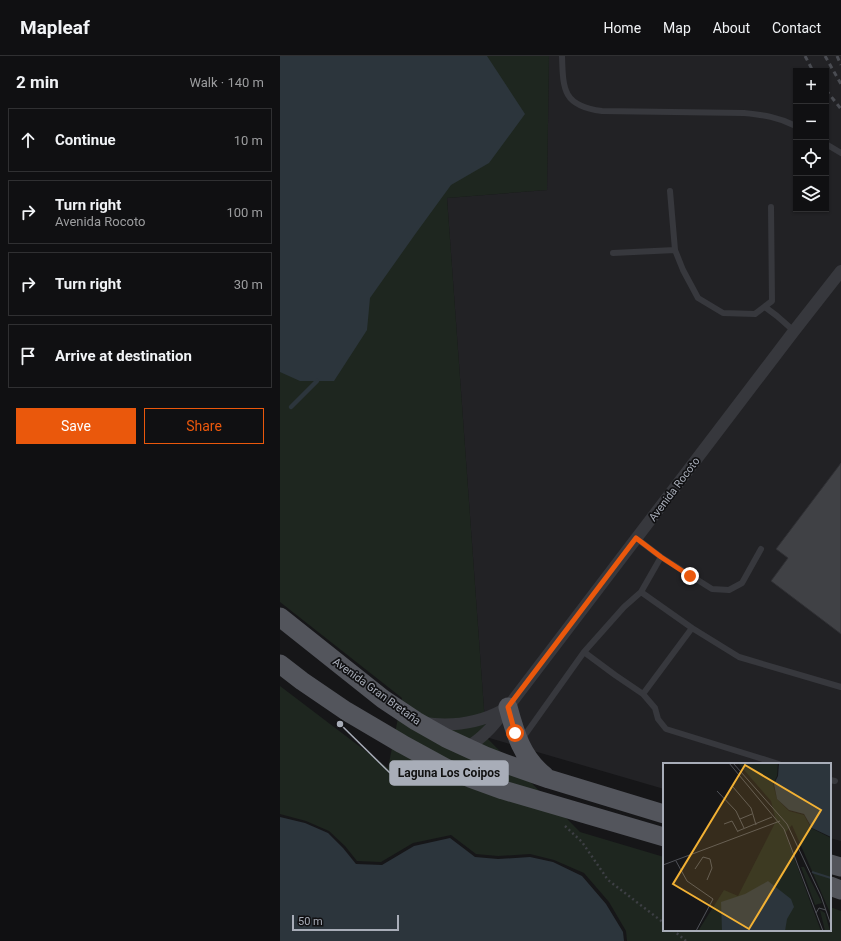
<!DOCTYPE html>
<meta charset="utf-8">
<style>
body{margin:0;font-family:Roboto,sans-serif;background:#19191b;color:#f1f3f6}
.controls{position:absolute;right:12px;top:12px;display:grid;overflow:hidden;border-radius:0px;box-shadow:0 1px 3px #0004}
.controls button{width:36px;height:36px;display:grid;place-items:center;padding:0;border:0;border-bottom:1px solid #303032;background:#101012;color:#f1f3f6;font:20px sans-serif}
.scale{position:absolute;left:12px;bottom:10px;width:107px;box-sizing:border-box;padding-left:4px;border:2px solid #a8adb8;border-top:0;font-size:11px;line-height:14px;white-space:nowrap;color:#a8adb8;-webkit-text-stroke:3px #111113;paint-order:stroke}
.stop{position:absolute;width:12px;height:12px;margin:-9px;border:3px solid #ea580c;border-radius:50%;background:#fff}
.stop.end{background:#ea580c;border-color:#fff;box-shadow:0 1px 4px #0008}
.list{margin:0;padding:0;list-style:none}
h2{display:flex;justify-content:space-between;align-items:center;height:52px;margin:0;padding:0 16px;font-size:17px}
h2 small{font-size:13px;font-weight:400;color:#9c9d9f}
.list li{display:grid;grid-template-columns:26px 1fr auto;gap:12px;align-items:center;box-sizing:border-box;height:64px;margin:0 8px 8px;padding:0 8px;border:1px solid #303032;border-radius:0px}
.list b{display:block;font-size:15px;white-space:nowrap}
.list p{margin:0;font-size:13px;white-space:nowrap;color:#9c9d9f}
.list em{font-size:13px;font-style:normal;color:#9c9d9f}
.actions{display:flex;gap:8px;padding:12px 16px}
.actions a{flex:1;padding:9px 0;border:1px solid #ea580c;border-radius:0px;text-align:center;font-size:14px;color:#ea580c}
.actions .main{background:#ea580c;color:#fff}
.icon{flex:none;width:22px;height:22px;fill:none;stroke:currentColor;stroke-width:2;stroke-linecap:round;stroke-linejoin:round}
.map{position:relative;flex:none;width:561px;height:885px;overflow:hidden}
header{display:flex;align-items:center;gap:24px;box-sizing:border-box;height:56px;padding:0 20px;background:#101012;border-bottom:1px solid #303032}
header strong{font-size:19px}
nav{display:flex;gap:22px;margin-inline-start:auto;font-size:14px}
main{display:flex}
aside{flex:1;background:#101012}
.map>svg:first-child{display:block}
</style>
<header>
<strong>Mapleaf</strong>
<nav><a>Home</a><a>Map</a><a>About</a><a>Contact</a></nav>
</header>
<main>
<aside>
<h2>2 min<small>Walk · 140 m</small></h2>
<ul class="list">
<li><svg class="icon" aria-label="ahead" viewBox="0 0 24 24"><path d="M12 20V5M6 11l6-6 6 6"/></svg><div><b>Continue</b></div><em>10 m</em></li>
<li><svg class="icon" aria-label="right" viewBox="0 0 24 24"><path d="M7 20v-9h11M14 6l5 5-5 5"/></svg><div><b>Turn right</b><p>Avenida Rocoto</p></div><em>100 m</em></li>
<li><svg class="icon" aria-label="right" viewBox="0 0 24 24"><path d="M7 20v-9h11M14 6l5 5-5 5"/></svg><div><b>Turn right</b></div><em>30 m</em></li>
<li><svg class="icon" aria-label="arrive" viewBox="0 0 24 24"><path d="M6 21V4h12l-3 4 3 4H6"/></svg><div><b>Arrive at destination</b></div></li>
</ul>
<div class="actions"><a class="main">Save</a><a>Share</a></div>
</aside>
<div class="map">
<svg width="561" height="885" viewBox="0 0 561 885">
<rect width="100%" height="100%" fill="#161618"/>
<path fill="#222225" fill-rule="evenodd" d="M269,0H561V785L550,782V708H384V733L206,681L167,142L267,134ZM516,15H546V153H516Z"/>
<path fill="#1e261f" d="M0,0H269L267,134L167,142L206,681L300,776L384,801V874H550V851L561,855V885H347L346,875L329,846L304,817L274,804L250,798L218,800L196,798L171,779L133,787L101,806L77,805L65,790L49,775L26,765L0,758V630L108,712L122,642L0,546Z"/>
<path fill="#2c353c" d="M0,0H207L245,58L209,107L171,129L136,177L90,242L87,274L54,325H20L0,316Z
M0,761L25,767L48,777L63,792L76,808L102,809L134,790L170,782L195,801L218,803L250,801L273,806L302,820L326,848L343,876L344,885H0Z"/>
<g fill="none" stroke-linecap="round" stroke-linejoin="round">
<path stroke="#2c353c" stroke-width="4.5" d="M11,351L37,325"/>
</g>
<path fill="#404145" stroke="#303034" d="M561,407V578L491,525L508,502L496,493Z"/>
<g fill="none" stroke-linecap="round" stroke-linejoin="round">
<path stroke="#3d3f44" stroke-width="2.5" stroke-dasharray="2 3" stroke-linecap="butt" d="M285,770L302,786L328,824L384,867
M393,874L406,885"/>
<path stroke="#37383d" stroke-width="6" d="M282,0C283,34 283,50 322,55L464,57C484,59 498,61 516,70
M546,88L561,97
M390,135L395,194L403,214L418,242L443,257L475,258L492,245L491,151
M333,197L395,194
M485,251L497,260L514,275
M356,482L381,501L432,533L449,534L462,527L481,493
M361,536L412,572L459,601L561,631
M304,596L335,619L363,638L375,652L378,663L386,673L499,708
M363,638L412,572
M242,683L304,596L344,551L361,536L381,501
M550,724L555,725"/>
<path stroke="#37383d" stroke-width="12" d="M144,667C172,671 199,667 223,654
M186,692C205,681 215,667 228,651L514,275L561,215"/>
<path stroke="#53555c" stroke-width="19" d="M0,561L103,643L136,665L166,682L205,700L229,709L269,723L384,758
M0,608L22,625L66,655L122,688L166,712L190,722L223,734L384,781
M228,651C235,677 242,702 265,720
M550,808L561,811
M550,830L561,834"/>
<path stroke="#4a4c52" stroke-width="3" stroke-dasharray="5 4" stroke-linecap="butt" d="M525,0L533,15
M545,0L561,28
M557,0L561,9
M546,34L561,53"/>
</g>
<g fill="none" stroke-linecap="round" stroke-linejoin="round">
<path stroke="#ea580c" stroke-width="5" d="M235,677L228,651L356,482L381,501L410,520"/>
</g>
<g text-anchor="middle" stroke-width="3.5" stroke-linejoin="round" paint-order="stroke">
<g font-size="11" fill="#a8adb8" stroke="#111113">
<text transform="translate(394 433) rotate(-53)" y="4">Avenida Rocoto</text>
<text transform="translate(97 635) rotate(36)" y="4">Avenida Gran Bretaña</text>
</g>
</g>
<g transform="translate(383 707)">
<rect width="168" height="168" fill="#161618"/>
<path d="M75,0H115L114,13L110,21L114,36L126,48L141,52L148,65L168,75V152L129,62L122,70L158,168H35L61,127L75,133L113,58L108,38ZM138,104H141L159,140L152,142ZM157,147L162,150L167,168H162Z" fill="#1e261f"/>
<path d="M116,0H168V74L149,65L141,51L126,47L114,36L111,21L115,13ZM105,118L128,136L131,144L124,156L122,168H59L58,139L82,131Z" fill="#2c353c"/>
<path fill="none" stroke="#2c353c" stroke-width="2" d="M149,109L168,115"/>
<path fill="none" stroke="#505258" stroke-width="1" d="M66,0L121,66L160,168M70,0L124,61L158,133L168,162M70,24L88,45L93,62M54,28L73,48L81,65M77,56L89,51M61,61L69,58L75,69M75,68L109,54M13,98L24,118L50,136L33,168M0,102L117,58M32,106L40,94L47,96L49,105L44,117M153,150L156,145L163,147"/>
<path fill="#f2b134" fill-opacity="0.15" stroke="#f2b134" stroke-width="2" d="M82,2L158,47L86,166L10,121Z"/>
<rect width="168" height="168" fill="none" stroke="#a8adb8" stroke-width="2"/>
</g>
<path fill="none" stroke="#a8adb8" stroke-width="1.5" d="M60 668L110 717"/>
<circle fill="#a8adb8" stroke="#111113" stroke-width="1.5" cx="60" cy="668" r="4"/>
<rect fill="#a8adb8" stroke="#a8adb8" stroke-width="1.5" x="110" y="705" width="118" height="24" rx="4"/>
<g font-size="12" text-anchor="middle" font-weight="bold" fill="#111">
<text x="169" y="721">Laguna Los Coipos</text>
</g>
</svg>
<div class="controls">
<button>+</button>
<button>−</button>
<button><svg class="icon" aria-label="locate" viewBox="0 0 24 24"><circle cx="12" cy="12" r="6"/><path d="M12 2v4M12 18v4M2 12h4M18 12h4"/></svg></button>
<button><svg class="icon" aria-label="layers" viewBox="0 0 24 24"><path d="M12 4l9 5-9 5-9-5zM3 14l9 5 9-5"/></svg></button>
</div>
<div class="scale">50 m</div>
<div class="stop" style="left:235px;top:677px"></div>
<div class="stop end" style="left:410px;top:520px"></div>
</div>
</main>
